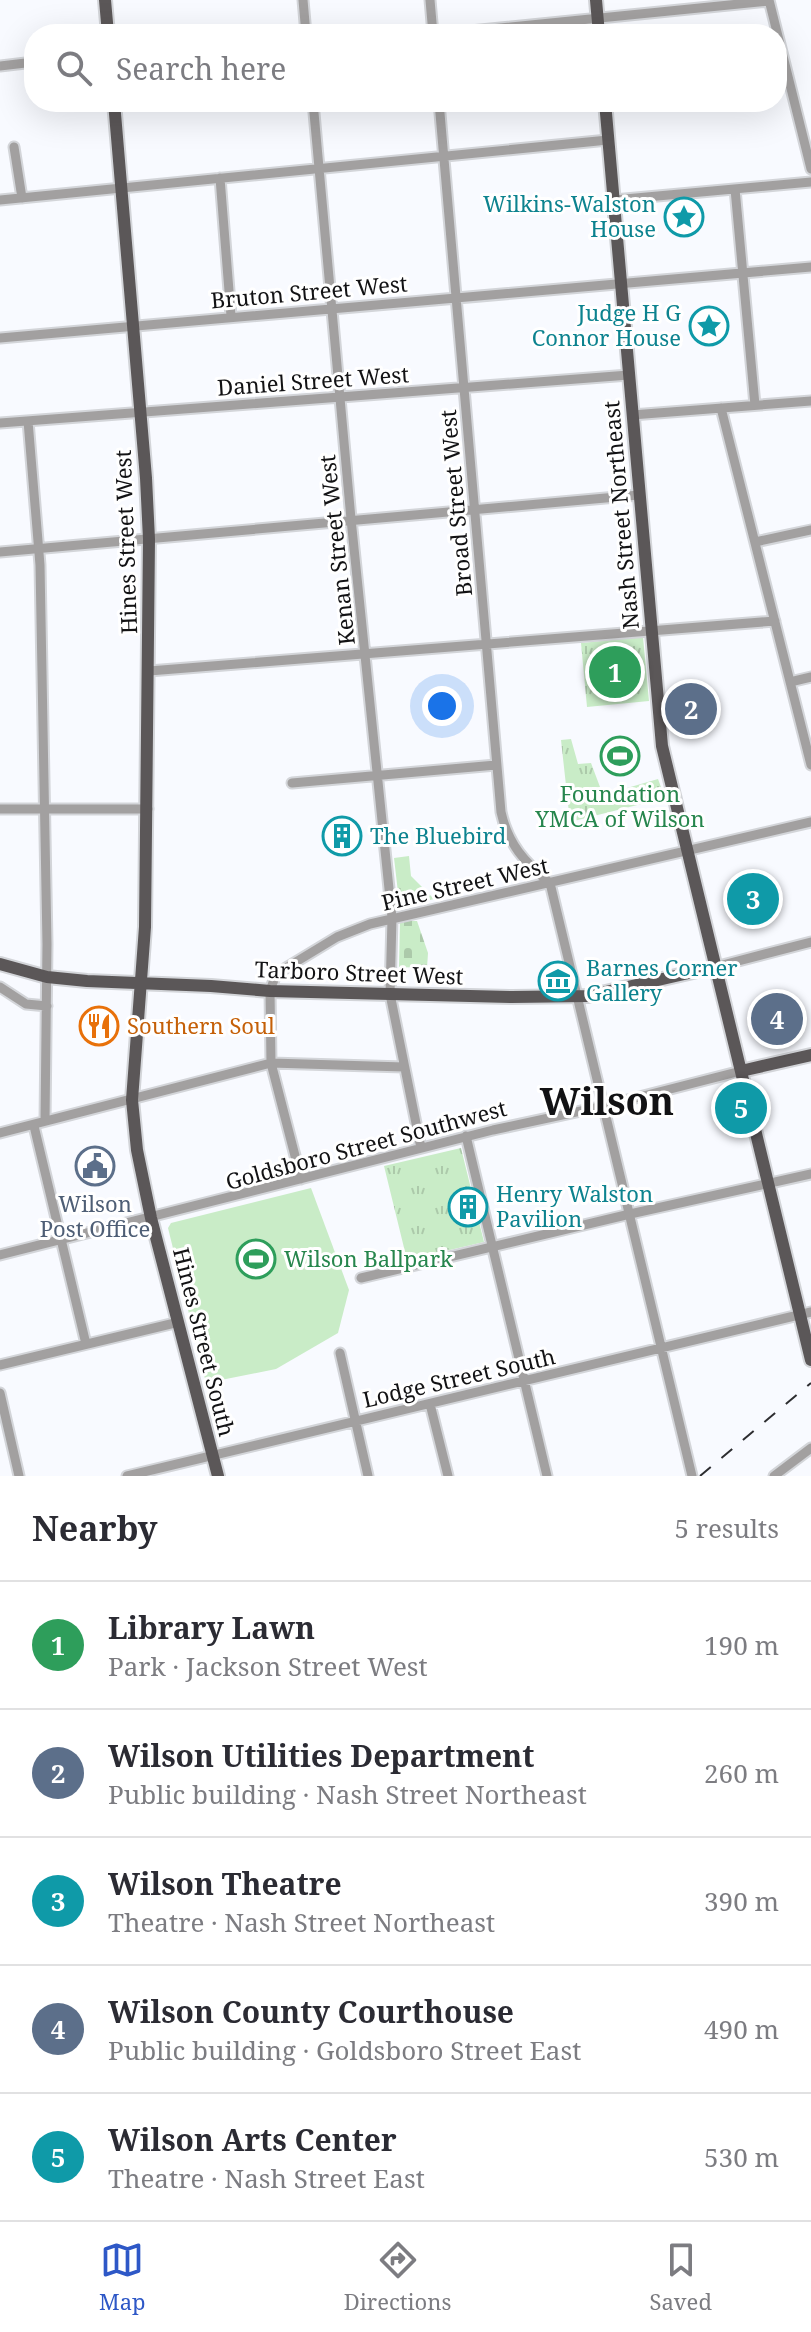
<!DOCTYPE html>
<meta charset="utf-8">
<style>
body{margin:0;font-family:"Noto Serif",serif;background:#f2f2f3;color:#2b2b33}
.you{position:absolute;left:442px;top:706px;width:28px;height:28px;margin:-20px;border:6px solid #fff;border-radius:50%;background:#1a73e8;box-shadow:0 0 0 12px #1a73e833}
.badge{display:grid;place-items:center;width:52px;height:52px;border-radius:50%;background:#2e58c7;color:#fff;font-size:26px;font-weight:700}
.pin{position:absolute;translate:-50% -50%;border:4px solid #fff;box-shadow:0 2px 8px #0006}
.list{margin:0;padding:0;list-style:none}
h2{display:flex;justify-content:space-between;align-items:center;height:104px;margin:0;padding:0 32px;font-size:34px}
h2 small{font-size:26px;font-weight:400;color:#7c7c81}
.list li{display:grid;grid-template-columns:52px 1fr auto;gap:24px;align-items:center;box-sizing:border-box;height:128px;padding:0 32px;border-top:2px solid #e1e1e2}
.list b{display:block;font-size:30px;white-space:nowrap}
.list p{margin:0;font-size:26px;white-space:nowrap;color:#7c7c81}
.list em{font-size:26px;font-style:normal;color:#7c7c81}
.icon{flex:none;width:44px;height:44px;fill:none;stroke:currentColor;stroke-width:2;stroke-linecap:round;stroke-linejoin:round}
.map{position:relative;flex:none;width:811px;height:1476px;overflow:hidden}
.search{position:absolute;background:#fff;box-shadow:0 8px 32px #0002;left:24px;right:24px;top:24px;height:88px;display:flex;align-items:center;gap:20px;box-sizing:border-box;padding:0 28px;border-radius:32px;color:#7c7c81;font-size:30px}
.sheet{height:744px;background:#fff}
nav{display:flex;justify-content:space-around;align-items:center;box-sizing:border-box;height:112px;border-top:2px solid #e1e1e2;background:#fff;font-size:22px;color:#7c7c81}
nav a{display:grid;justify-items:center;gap:4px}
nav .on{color:#2e58c7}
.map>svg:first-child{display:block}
</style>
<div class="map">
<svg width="811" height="1476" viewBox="0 0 811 1476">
<defs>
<pattern id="grass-tufts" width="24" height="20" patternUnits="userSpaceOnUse" patternTransform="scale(2)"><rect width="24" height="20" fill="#c9ecc7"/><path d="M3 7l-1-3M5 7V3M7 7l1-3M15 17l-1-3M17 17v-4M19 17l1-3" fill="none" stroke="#acc9aa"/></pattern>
<pattern id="cemetery-stones" width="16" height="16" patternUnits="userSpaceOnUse" patternTransform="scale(2)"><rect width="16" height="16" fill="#c9ecc7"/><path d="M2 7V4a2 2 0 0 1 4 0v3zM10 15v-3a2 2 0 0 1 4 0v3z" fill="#acc9aa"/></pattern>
</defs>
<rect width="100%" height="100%" fill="#f8faff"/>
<path fill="url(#grass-tufts)" d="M643,637L649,701L587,707L581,643Z
M571,739L578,764L591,763L603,795L658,779L665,798L570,822L561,740Z
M409,856L411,876L434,899L406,906L399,901L394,858Z
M461,1148L484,1242L407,1260L384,1166Z"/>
<path fill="url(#cemetery-stones)" d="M400,921H417L428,953L427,968L399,967Z"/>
<path fill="#c9ecc7" d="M311,1188L349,1290L338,1333L276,1369L206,1383L168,1228L171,1223Z"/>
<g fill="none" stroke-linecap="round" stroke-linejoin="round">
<g stroke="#d3d5d9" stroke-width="13">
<path id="minor" d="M303,0L306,34
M430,0L433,34
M769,0L811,169
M440,34L769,1
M0,66L34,62
M313,102L351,519L392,918L390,994L421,1148
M439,102L501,812C508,844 525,863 550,883L692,1476
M14,147L22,198
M220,178L231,316
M735,189L755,405
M0,200L608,140
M614,200L811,182
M0,338L811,267
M721,408L811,765
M632,415L811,401
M28,421L40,565L47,944L45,1121
M0,423L629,375
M755,542L811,530
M0,552L639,495
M149,671L775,621
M790,682L811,677
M292,783L496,765
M0,809H148
M715,967L811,942
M0,987L26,1004L47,1006
M34,1126L86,1344
M0,1133L271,1063L404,1067
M466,1136L547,1476
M301,1179L271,1063L270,991L276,974L337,937L370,924L811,822
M0,1255L493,1130L604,1106L741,1071
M361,1278L630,1214L811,1174
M340,1353L368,1476
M0,1365L179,1322
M0,1393L19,1476
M430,1404L448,1476
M127,1476L811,1312
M774,1476L811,1448"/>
</g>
<g stroke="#d3d5d9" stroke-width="16">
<path id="major" d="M105,0L108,34
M596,0L599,34
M114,102L146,478L149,539L145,927L132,1100L137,1150L151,1218L218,1476
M605,102L662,746L811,1360
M0,964L47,977L87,981L211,986L270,991L512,997L588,996L715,967
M741,1071L811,1055"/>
</g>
<use href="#minor" stroke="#a2a0a0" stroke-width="9"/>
<use href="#major" stroke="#5b5758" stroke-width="12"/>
<path stroke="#2d2d30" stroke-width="2" stroke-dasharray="14 14" stroke-linecap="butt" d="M700,1476L811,1383"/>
</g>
<defs>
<g id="sight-ring" transform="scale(2)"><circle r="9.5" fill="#fff" stroke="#0f9aa8" stroke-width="1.5"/><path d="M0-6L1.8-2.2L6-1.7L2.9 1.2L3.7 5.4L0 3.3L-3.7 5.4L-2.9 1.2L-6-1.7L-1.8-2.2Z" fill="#0f9aa8"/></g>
<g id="stadium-ring" transform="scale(2)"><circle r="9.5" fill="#fff" stroke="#2e9e5b" stroke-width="1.5"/><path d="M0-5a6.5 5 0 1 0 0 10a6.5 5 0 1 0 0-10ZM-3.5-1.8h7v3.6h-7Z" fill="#2e9e5b"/></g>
<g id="building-ring" transform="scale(2)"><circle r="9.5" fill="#fff" stroke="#0f9aa8" stroke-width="1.5"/><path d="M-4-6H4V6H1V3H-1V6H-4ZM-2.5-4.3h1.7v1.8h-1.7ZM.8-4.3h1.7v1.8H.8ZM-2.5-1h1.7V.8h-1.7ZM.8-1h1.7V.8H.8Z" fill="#0f9aa8"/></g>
<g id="museum-ring" transform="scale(2)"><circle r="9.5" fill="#fff" stroke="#0f9aa8" stroke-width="1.5"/><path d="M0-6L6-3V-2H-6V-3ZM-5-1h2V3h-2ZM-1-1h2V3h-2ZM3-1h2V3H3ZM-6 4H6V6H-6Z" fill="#0f9aa8"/></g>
<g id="restaurant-ring" transform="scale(2)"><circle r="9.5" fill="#fff" stroke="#e8710a" stroke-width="1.5"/><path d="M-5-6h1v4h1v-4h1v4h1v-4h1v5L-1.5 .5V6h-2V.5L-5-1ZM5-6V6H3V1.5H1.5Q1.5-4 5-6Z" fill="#e8710a"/></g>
<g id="civic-ring" transform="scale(2)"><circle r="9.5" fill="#fff" stroke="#5c6f8a" stroke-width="1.5"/><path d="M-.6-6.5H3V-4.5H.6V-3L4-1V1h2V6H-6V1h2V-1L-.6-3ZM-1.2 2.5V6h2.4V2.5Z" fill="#5c6f8a"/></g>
</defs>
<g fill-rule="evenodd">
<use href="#sight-ring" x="684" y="217"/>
<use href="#sight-ring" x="709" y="326"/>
<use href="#stadium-ring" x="620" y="756"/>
<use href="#building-ring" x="342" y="836"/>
<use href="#museum-ring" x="558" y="981"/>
<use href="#restaurant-ring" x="99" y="1026"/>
<use href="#civic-ring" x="95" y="1166"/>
<use href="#building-ring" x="468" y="1207"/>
<use href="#stadium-ring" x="256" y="1259"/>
</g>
<g text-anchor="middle" stroke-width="6" stroke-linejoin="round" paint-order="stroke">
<g font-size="22" fill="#0d838f" stroke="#fff" text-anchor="start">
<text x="656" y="212" text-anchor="end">Wilkins-Walston<tspan x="656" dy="25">House</tspan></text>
<text x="681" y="321" text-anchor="end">Judge H G<tspan x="681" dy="25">Connor House</tspan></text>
<text x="370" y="844">The Bluebird</text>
<text x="586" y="976">Barnes Corner<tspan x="586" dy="25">Gallery</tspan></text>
<text x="496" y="1202">Henry Walston<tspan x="496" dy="25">Pavilion</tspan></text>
</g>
<g font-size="22" fill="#121214" stroke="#fff">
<text transform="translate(309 292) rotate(-5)" y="8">Bruton Street West</text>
<text transform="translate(313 381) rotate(-4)" y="8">Daniel Street West</text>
<text transform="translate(456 503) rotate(-95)" y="8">Broad Street West</text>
<text transform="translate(621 515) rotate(-95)" y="8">Nash Street Northeast</text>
<text transform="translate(126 542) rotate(-92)" y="8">Hines Street West</text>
<text transform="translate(337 550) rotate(-96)" y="8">Kenan Street West</text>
<text transform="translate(465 884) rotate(-13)" y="8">Pine Street West</text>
<text transform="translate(359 973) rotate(2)" y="8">Tarboro Street West</text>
<text transform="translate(366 1145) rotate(-15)" y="8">Goldsboro Street Southwest</text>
<text transform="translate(204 1342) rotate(76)" y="8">Hines Street South</text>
<text transform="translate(459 1378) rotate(-13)" y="8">Lodge Street South</text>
</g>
<g font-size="22" fill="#27864d" stroke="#fff">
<text x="620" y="802">Foundation<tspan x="620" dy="25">YMCA of Wilson</tspan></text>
<text x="284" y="1267" text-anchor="start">Wilson Ballpark</text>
</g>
<g font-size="22" fill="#c56008" stroke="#fff" text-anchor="start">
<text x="127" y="1034">Southern Soul</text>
</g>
<g font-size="22" fill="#4e5e75" stroke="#fff">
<text x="95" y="1212">Wilson<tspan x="95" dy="25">Post Office</tspan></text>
</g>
<g font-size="38" font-weight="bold" fill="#121214" stroke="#fff">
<text x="607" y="1115">Wilson</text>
</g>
</g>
</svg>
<div class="you"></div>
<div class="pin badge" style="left:615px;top:672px;background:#2e9e5b">1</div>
<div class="pin badge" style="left:691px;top:709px;background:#5c6f8a">2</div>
<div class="pin badge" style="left:753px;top:899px;background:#0f9aa8">3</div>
<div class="pin badge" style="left:777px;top:1019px;background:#5c6f8a">4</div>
<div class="pin badge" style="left:741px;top:1108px;background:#0f9aa8">5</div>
<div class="search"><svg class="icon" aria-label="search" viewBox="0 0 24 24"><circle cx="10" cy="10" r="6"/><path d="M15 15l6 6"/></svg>Search here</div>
</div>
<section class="sheet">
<h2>Nearby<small>5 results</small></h2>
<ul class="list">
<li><span class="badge" style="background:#2e9e5b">1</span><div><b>Library Lawn</b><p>Park · Jackson Street West</p></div><em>190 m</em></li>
<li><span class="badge" style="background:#5c6f8a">2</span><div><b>Wilson Utilities Department</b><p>Public building · Nash Street Northeast</p></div><em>260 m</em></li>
<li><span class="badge" style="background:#0f9aa8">3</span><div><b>Wilson Theatre</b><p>Theatre · Nash Street Northeast</p></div><em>390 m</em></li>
<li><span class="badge" style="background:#5c6f8a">4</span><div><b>Wilson County Courthouse</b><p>Public building · Goldsboro Street East</p></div><em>490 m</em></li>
<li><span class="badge" style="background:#0f9aa8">5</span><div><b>Wilson Arts Center</b><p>Theatre · Nash Street East</p></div><em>530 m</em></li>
</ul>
</section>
<nav>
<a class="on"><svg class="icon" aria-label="map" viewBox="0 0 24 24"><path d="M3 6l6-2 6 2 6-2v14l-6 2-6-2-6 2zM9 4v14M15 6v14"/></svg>Map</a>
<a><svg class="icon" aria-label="directions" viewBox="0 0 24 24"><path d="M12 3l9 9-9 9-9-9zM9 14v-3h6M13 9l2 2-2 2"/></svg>Directions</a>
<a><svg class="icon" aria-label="saved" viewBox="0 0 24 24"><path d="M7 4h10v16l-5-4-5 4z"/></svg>Saved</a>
</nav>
